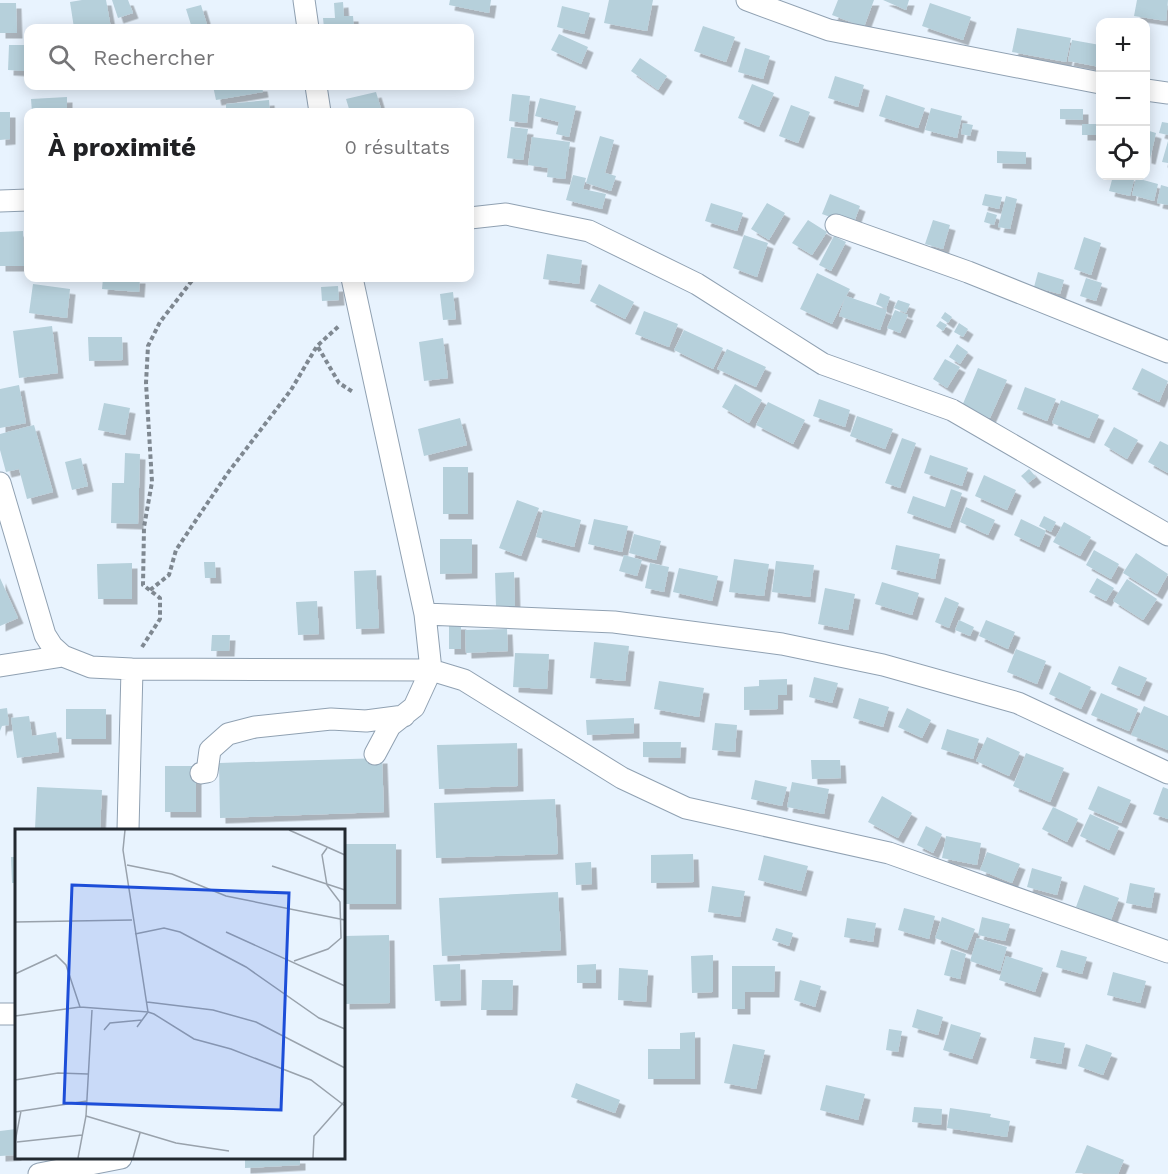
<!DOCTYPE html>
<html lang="fr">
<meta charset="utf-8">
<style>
body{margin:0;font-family:"Work Sans",sans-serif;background:#f6f6f6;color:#202124}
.controls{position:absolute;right:18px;top:18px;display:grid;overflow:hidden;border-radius:12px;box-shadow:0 3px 15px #0003}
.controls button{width:54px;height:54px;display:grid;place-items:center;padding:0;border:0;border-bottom:2px solid #e0e0e0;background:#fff;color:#202124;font:30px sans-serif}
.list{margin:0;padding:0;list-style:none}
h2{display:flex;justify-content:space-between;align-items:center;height:78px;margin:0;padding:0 24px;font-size:26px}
h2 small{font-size:20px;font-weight:400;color:#757577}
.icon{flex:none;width:33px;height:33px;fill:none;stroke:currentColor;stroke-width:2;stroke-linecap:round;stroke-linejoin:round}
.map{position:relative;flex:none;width:1168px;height:1174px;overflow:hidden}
.search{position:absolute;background:#fff;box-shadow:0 3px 15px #0003;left:24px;top:24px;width:450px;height:66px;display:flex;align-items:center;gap:15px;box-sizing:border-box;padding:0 21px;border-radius:12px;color:#757577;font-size:22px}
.panel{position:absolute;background:#fff;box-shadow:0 3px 15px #0003;left:24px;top:108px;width:450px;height:174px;border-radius:12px}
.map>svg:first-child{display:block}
</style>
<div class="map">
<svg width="1168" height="1174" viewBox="0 0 1168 1174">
<defs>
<filter id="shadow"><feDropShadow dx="5.5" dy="5.5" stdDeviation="0" flood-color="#0004"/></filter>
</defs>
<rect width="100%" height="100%" fill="#e8f3fe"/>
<path fill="#b6d0db" filter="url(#shadow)" d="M82,0H106L111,28H74L70,2Z
M112,0H128L133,13L118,18Z
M450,0H491L489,13L449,5Z
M609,0H653L647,31L604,23Z
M838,0H874L864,27L832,15Z
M883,0H909L906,10Z
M1137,0H1168L1166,21L1134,16Z
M343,2L344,16H353L354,28H324L323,18H335L334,3Z
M0,3H16L17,33H0Z
M930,3L971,17L963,40L922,26Z
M201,5L208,28H192L186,9Z
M562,6L590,13L584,34L557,27Z
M703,26L735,37L726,62L694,51Z
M1017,28L1071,38L1066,62L1012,52Z
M559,34L588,47L581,64L551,50Z
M1072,40L1100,45V67L1068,61Z
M9,45H25V71L8,70Z
M745,48L770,56L763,79L738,72Z
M640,58L667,76L658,90L631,71Z
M835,76L864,85L858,107L828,98Z
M752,84L774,93L759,127L738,118Z
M213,86H262L263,92L216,100Z
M376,92L382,112H350L346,99Z
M512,94L530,96L527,123L509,121Z
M886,95L925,108L918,128L879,116Z
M67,97V112H32L31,99Z
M540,98L576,106L569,137L556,134L559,122L535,116Z
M269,100L270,112H226V104Z
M791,105L810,112L798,143L779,136Z
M931,108L962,116L957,138L925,130Z
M1060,109H1083V120L1060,119Z
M0,112H10V139L0,140Z
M1162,122L1168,123V135L1159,133Z
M963,123L973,125L970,136L961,134Z
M1082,124H1099V135H1082Z
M511,127L528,129L523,160L507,158Z
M1146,130L1156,133L1150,159L1146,158Z
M600,136L614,140L605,173L616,176L611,191L586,183Z
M532,137L570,142L565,179L547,177L548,168L528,165Z
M1168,141V163L1162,162Z
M997,151L1026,152V164L997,163Z
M573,175L586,178L583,189L606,194L602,209L566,200Z
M1113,176H1135L1130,196L1109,191Z
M1136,178L1158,184L1154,201L1132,195Z
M1161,185L1168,187V205L1157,203Z
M830,194L860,206L853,225L822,214Z
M985,194L1002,197L999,209L982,205Z
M1006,196L1017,199L1010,229L998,227Z
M711,203L743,213L737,231L705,221Z
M767,203L785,213L769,240L751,229Z
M987,212L997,215L994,225L984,222Z
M808,220L827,232L812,255L792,243Z
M933,220L950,225L943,249L925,244Z
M23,231L24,266H0V232Z
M744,235L768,243L757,277L733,268Z
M834,236L846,242L831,271L819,265Z
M1084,237L1101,243L1091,275L1074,269Z
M547,254L582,260L579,284L543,279Z
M1038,272L1064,280L1060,294L1034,287Z
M817,273L850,289L846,296L887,310L880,330L839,316L845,298L832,324L800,309Z
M103,278H140L139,292L102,289Z
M1086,278L1102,283L1096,301L1080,296Z
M33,284L70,289L67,318L29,313Z
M599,284L634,302L625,319L590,301Z
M338,286L339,300L322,301L321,287Z
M453,292L456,319L443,320L440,294Z
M880,293L890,297L886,309L876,304Z
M898,300L910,304L906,313L894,308Z
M895,310L908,315L900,333L887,328Z
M644,311L678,324L669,347L635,334Z
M945,312L952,317L948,323L941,318Z
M940,321L947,325L943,331L936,326Z
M959,323L968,329L963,337L954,332Z
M52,326L58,373L19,378L13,331Z
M684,330L723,348L713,369L674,350Z
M88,337H122L123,360L89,361Z
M443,338L448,378L424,381L419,342Z
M957,344L968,352L960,364L949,357Z
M727,349L766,367L756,387L717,369Z
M945,359L960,367L947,388L933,379Z
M978,368L1007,380L990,418L962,406Z
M1142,368L1168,381L1159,402L1132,389Z
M735,384L762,400L749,423L722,407Z
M19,385L26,423L0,428V389Z
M1025,387L1056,399L1047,421L1017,409Z
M819,399L850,410L845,427L813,416Z
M1061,400L1099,415L1089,438L1052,423Z
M768,402L805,420L793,444L756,425Z
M104,403L130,408L125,435L98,430Z
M857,416L893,429L885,449L850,436Z
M460,418L467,445L424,456L418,429Z
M34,425L53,492L27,499L19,469L6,472L0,450V434Z
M1114,427L1138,440L1127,459L1104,445Z
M902,438L916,443L900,488L885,483Z
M1160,441L1168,445V473L1148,462Z
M125,453L140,454L138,524L111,523L112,483H124Z
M930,455L968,468L962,486L924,473Z
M81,458L88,486L72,490L65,462Z
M443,467H468V514H443Z
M1029,469L1036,477L1028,483L1021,476Z
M984,475L1016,490L1007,510L975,496Z
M951,489L962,493L950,528L907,513L913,496L945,507Z
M517,500L539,508L521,556L499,548Z
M966,507L995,520L988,535L960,522Z
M543,510L581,520L574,547L536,537Z
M1044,516L1056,522L1051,532L1039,526Z
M594,519L628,526L622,552L588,544Z
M1021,519L1046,531L1039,547L1014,535Z
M1064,522L1091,537L1080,556L1053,542Z
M634,534L661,541L656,560L629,553Z
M440,539H472V573L440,574Z
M896,545L940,554L935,579L891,569Z
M1094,550L1119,564L1111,579L1086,565Z
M1136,553L1168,574L1157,594L1123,573Z
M624,555L642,560L637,576L619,571Z
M734,559L769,564L764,596L729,592Z
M776,561L814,565L810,597L772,592Z
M204,562H215L216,578H205Z
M132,563V599H98L97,564Z
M650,563L669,567L664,592L645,588Z
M679,568L718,576L712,601L673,592Z
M376,570L379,628L356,629L354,571Z
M514,572L515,606H496L495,573Z
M0,578L18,618L0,626Z
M1097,578L1114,588L1106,601L1089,592Z
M1127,579L1157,599L1143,620L1113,601Z
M882,582L919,593L912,615L875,604Z
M825,588L855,594L848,630L818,624Z
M945,597L959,603L949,628L935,622Z
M317,601L319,634L298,635L296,602Z
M959,620L974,627L970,636L955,630Z
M986,620L1015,632L1008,649L979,636Z
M449,624H461V649H449Z
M507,629L508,651L466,653L465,630Z
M212,635H230L229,651H211Z
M594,642L629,646L625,681L590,678Z
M1016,649L1046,661L1037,684L1007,672Z
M515,653L549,654L547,689L513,687Z
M1119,666L1147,678L1139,696L1111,684Z
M1059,672L1091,687L1081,709L1049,694Z
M814,677L838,683L832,703L809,697Z
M787,679V695H778V709L744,710V687L759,686V680Z
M659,681L704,688L699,717L654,709Z
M1101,693L1138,709L1129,731L1091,715Z
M859,698L889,707L883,727L853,718Z
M1144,706L1168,716V750L1131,735Z
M7,708L9,725L2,726L0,731V709Z
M907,708L931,720L922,738L898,727Z
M66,709H106V739H66Z
M29,716L32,736L56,732L59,752L17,758L11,718Z
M634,718V733L587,735L586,720Z
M715,723L737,725L735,752L712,750Z
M947,729L979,739L973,759L941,749Z
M987,737L1020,752L1009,776L976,761Z
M643,742H681L680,758L643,757Z
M517,743L518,786L439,789L437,745Z
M1026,753L1064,768L1050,802L1013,786Z
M382,758L384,812L220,818L219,763Z
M811,760H840L841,778L812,779Z
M165,766H196V812H165Z
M755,780L787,787L782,806L751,799Z
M792,782L829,789L824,814L787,807Z
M1098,786L1131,800L1121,823L1088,809Z
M37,787L102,790L100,830L35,829Z
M1163,787L1168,789V819L1153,814Z
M882,796L912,813L898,838L868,822Z
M555,799L558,854L436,858L434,803Z
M1053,807L1078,819L1067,842L1042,829Z
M1090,814L1119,827L1109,850L1080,836Z
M926,826L942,834L933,853L917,845Z
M946,836L981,843L977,865L942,858Z
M344,844H396V904H344Z
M987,852L1020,864L1012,883L980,870Z
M693,854L694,882L651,883V855Z
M764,855L808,866L801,891L758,880Z
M11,857H16V883H12Z
M591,862L592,884L576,885L575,863Z
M1032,868L1062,877L1057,895L1027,887Z
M1130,883L1155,888L1151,908L1126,903Z
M1084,885L1119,898L1111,920L1076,907Z
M712,886L745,891L740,917L708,912Z
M558,892L561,950L442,956L439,898Z
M904,908L935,916L929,939L898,930Z
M942,917L975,929L967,950L935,938Z
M982,917L1010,924L1005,941L978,935Z
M847,918L876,923L873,942L844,937Z
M776,928L793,933L789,946L772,940Z
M389,935L390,1003L344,1004V936Z
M977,938L1007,947L1000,971L970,961Z
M951,949L966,954L960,979L944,975Z
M1061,950L1087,957L1082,974L1056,967Z
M713,955V992L692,993L691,956Z
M1006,956L1043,968L1035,992L999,980Z
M460,964L461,1000L435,1001L433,965Z
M596,964V983H577V965Z
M732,966H775L774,992H745V1009H732Z
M619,968L648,970L646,1002L618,1000Z
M1113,972L1146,981L1140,1003L1107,995Z
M482,980H513L512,1010H481Z
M800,980L821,986L815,1007L794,1000Z
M917,1009L943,1017L938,1035L912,1027Z
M951,1024L981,1033L972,1059L943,1050Z
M889,1029L902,1031L898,1052L886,1050Z
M695,1032V1079H648V1049H680V1033Z
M1034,1037L1065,1043L1061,1064L1030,1058Z
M733,1044L765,1050L756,1089L724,1083Z
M1086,1044L1112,1053L1103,1075L1078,1066Z
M576,1083L620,1100L615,1113L571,1097Z
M826,1085L865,1094L858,1120L820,1110Z
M914,1107L942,1109L941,1125L912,1122Z
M950,1108L991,1114L990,1117L1010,1121L1007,1137L947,1128Z
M16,1129V1155L0,1156V1131Z
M1087,1145L1124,1160L1118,1174L1075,1173Z
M245,1158H300V1165L245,1168Z"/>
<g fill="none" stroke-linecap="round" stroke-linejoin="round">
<g stroke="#90a1b2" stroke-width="23">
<path id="street" d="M304,0L308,28
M747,0L829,30L1100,83
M316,86L320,112
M1146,90L1168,93
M0,201L28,200
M470,218L506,214L589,231L697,284L823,364L952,410L1168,535
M836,225L968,272L1168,352
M0,483L45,635L52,646L63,656L91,667L132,669L431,670L425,614L352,278
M425,614L614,622L782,644L883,665L1018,703L1168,773
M0,666L63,656
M375,754L390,726L414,707L431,670L464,680L622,778L686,808L889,853L1168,952
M201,773L207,772L210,750L228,734L255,727L331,719L366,721L404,716
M128,830L132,669
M0,1014H16
M39,1174L121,1158"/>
</g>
<path stroke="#7f8891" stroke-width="4" stroke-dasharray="4.5 3" stroke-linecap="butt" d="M318,347L339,383L353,392
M150,590L169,575L176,550L227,474L291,390L317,346L340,325
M142,647L160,619V598L143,585L144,527L152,482L146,383L148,346L160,322L194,278"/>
<use href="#street" stroke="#fff" stroke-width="21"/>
</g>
<g transform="translate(15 829)">
<rect width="330" height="330" fill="#e8f3fe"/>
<path fill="none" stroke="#99a2ac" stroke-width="1.5" d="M274,1L330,26M112,36L157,45L211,67L330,91M257,37L330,61M0,93L117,91M211,103L330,157M120,105L149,99L165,103L231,138L304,189L330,200M279,132L313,120L326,109L325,73L312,56L307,26L312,19M0,145L41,126L51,136L65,178M132,173L198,181L241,193L330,239M0,187L65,178L133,183L108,21L110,1M122,198L133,183L139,185L179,210L216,220L296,251L330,277M89,201L95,194L127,191M0,251L43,244L73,245M0,283L72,272M71,287L161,314L214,322M0,313L6,282M2,313L67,306M63,329L71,287L77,181M118,329L125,304M298,329L299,307L329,273"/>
<path fill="#1d4ed8" fill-opacity="0.15" stroke="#1d4ed8" stroke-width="3" d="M57,56L274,64L266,281L49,274Z"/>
<rect width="330" height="330" fill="none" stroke="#222930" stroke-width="3"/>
</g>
</svg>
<div class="controls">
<button>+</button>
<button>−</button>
<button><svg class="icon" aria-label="locate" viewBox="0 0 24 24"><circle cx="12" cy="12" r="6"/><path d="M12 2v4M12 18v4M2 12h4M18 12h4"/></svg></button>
</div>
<div class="search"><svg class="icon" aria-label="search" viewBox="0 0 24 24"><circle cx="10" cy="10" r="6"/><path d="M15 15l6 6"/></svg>Rechercher</div>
<section class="panel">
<h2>À proximité<small>0 résultats</small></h2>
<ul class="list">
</ul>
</section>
</div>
